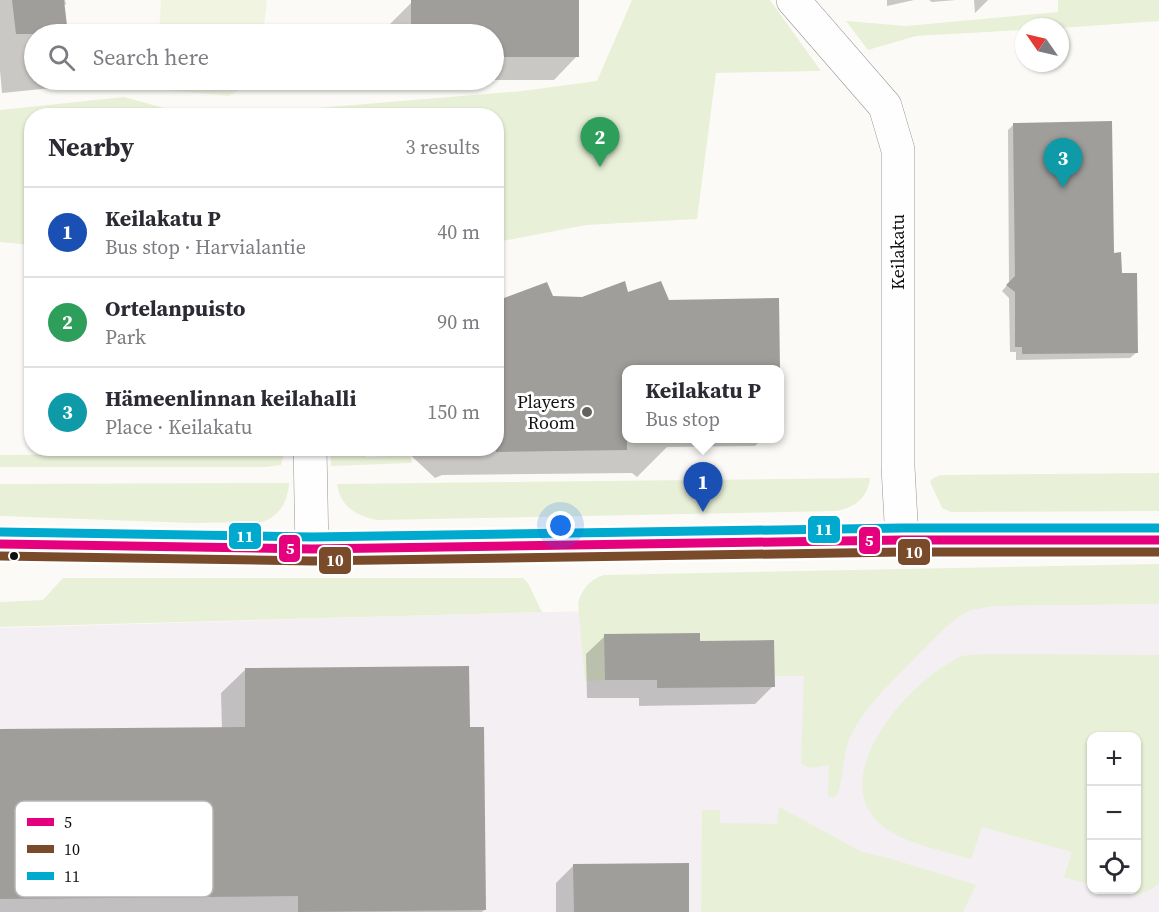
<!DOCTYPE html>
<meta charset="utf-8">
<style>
body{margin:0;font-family:"Source Serif 4",serif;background:#f2f2f3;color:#2b2b33}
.controls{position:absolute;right:18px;bottom:18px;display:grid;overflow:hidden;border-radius:12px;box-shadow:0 2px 4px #0004}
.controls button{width:54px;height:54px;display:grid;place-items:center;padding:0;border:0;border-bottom:2px solid #e1e1e2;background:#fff;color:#2b2b33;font:30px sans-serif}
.compass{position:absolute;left:1015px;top:18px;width:54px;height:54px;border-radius:50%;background:#fff;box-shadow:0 2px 4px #0004;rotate:304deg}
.you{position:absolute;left:561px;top:526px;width:21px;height:21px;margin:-15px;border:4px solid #fff;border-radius:50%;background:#1a73e8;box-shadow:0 0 0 9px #1a73e833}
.badge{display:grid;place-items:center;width:39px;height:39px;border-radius:50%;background:#111827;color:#fff;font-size:20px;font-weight:700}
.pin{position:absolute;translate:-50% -50px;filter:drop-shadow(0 2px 3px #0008)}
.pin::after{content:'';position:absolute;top:32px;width:21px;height:18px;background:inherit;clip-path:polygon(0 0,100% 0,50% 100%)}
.popup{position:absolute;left:622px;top:365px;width:162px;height:78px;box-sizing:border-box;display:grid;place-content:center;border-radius:12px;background:#fff;filter:drop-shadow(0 2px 4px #0005);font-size:20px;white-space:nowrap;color:#7c7c81}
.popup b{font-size:22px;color:#2b2b33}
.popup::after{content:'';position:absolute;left:50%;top:100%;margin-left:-12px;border:12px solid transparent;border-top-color:#fff}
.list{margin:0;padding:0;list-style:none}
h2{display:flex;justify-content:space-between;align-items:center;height:78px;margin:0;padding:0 24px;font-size:26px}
h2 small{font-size:20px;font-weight:400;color:#7c7c81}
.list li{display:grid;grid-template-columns:39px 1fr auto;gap:18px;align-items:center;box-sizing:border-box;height:90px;padding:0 24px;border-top:2px solid #e1e1e2}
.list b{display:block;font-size:22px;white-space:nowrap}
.list p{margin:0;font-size:20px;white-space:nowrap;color:#7c7c81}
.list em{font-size:20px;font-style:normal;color:#7c7c81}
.icon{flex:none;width:33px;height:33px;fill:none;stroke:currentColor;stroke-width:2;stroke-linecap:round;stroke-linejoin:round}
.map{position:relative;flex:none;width:1159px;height:912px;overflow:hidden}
.search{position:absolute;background:#fff;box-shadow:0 2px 4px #0004;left:24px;top:24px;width:480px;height:66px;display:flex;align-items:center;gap:15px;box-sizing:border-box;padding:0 21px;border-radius:33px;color:#7c7c81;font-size:22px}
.panel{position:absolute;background:#fff;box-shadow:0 2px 4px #0004;left:24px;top:108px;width:480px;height:348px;border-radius:24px}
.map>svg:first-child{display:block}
</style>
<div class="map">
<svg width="1159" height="912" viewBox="0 0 1159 912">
<rect width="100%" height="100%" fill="#fcfaf6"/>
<path fill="#f3eff2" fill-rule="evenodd" d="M1159,604V912H811L702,894L701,912H0V628L542,612ZM1092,736H1136V890H1092Z"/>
<path fill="#e9f0d8" d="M632,0H770L821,71L716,73L697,219L586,225L497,242L496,116L233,115L522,91L597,81Z
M1058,0H1159V21L1060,28L1024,27V30L916,36L868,50L846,21L906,26L1058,12Z
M124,97L190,115L32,116L31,245L0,242V110Z
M260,449H285L281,465L266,467H0V455L259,453Z
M330,449H362V454L367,457L410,455L412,463L331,466Z
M1159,473V511L951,512L942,508L930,482L933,478L941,475Z
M870,478C868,497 855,508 836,511L377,520C356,516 340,506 337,484Z
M289,483C288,501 280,516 262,522L192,523L0,516V484Z
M1159,564V604L993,606L971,610L958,617C941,630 927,646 911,662C889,684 864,708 850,737C842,753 844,790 834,798L828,796L829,765L810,768L801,764L804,676H775L774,640L700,641V633L604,635L605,680L585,681L578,603C582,589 590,579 604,575Z
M63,578H523L528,583L542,612L0,627V602L43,600Z
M989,654L1159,655V883C1140,899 1130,896 1108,890H1136V736H1092L1091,885L1064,877L1072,852L982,827L971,859C941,850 895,842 875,819C833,771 905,689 946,665C951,662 956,658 962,656C970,654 981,655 989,654Z
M779,807L862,852L888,858L976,885L963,912H701L702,810H720V823L777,824Z"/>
<path fill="#f1f4e1" d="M161,0H267L263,34H159Z
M157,80H256L229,96L156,89Z"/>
<path fill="#0003" d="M0,0H65L66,4L63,6L66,34H34V80H60L52,88L2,93L0,70Z
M465,0H577V56L554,80H449H494V34H388V26L412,2Z
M887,0H914L887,6Z
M929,0H956L932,2Z
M974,0H988L975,13Z
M1014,124L1112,254L1120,275L1136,353L1130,358L1016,360V352H1010L1009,298L1002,291L1009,283L1008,130Z
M627,294L668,301L777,299L778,370H626V438H763L755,446L667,447L637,477L632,473L442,475L435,478L403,448H496L552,298L583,299Z
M605,636L699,642L773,686L755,704L639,706V698H587L586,654Z
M245,670L468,729L484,910L482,912H0V731L222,729L221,693Z
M574,865L687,912H556V883Z"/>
<path fill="#a09e9b" d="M12,0H64L68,34H16Z
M411,0H579V57H494V34H411Z
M1112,121L1114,253L1121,252L1122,273H1137L1138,353L1022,354V347H1015V292L1006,285L1015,276L1013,123Z
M625,281L628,292L661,281L669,300L779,298L780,369H627V450L496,452V301L547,282L553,296L582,297Z
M700,633V641L774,640L775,687L657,688V680H605L604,634Z
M469,666L470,727H484L486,910L298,912V896L0,899V729L245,727V668Z
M689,863V912H574L573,864Z"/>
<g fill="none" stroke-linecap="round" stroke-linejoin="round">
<g stroke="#969594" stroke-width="34">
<path id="minor" d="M793,0L885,106L898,150V467L902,540
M310,448L312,549"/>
</g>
<g stroke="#848381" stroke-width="34">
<path id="major" d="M0,544L312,549L902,540H1159"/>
</g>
<use href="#minor" stroke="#fffefe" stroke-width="33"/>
<use href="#major" stroke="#ece6dc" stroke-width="33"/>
<g stroke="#fff" stroke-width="14">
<path id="bus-1" d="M0,544L312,549L902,540H1159"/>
</g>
<g stroke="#fff" stroke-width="14">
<path id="bus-2" d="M0,556L312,561L902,552H1159"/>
</g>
<g stroke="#fff" stroke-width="14">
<path id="bus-3" d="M0,532L312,537L902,528H1159"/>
</g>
<use href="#bus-1" stroke="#e5007d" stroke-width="9"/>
<use href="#bus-2" stroke="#7a4b2a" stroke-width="9"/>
<use href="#bus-3" stroke="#00a9ce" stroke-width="9"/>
</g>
<circle fill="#636260" stroke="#fff" stroke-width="2" cx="587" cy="412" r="6"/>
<circle fill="#101010" stroke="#fff" stroke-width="2" cx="14" cy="556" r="5"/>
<g text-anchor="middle" stroke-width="6" stroke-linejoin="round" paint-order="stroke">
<g font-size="18" fill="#101010" stroke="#fff">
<text transform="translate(898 252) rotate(-90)" y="6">Keilakatu</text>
</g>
<g font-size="18" fill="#101010" stroke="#fff" text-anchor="end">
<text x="575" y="408">Players<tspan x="575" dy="21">Room</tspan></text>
</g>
</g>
<rect x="15" y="801" width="198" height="96" rx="9" fill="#fff" stroke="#b7b7b7" stroke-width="1.5"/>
<rect x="27" y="818" width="27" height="8" fill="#e5007d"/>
<rect x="27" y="845" width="27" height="8" fill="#7a4b2a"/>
<rect x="27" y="872" width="27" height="8" fill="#00a9ce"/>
<g font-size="16" fill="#101010">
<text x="64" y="828">5</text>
<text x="64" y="855">10</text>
<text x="64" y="882">11</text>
</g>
<g stroke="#fff" stroke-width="2">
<rect x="807" y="515" width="34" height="29" rx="6" fill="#00a9ce"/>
<rect x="228" y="522" width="34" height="28" rx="6" fill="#00a9ce"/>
<rect x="858" y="526" width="23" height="29" rx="6" fill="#e5007d"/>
<rect x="278" y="534" width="23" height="29" rx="6" fill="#e5007d"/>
<rect x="897" y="538" width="34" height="28" rx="6" fill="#7a4b2a"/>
<rect x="318" y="546" width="34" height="29" rx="6" fill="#7a4b2a"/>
</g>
<g font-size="16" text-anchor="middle" font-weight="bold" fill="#fff">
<text x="824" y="535">11</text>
<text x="245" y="542">11</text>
<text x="869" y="546">5</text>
<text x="290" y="554">5</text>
<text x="914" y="558">10</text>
<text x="335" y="566">10</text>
</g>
</svg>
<div class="controls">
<button>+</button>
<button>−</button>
<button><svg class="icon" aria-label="locate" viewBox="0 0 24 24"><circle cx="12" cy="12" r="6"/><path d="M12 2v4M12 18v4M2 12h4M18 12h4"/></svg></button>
</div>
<svg class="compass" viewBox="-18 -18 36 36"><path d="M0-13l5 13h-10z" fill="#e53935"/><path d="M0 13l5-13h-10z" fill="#7c7c81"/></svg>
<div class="you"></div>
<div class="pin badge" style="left:703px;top:512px;background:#1a4fb4">1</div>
<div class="popup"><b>Keilakatu P</b>Bus stop</div>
<div class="pin badge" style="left:600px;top:167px;background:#2e9e5b">2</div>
<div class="pin badge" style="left:1063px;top:188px;background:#0f9aa8">3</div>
<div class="search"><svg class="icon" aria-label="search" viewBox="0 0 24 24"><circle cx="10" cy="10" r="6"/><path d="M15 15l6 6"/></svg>Search here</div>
<section class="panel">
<h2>Nearby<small>3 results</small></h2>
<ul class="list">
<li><span class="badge" style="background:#1a4fb4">1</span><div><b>Keilakatu P</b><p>Bus stop · Harvialantie</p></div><em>40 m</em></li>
<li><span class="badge" style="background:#2e9e5b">2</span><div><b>Ortelanpuisto</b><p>Park</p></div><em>90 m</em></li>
<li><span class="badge" style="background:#0f9aa8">3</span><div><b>Hämeenlinnan keilahalli</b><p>Place · Keilakatu</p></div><em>150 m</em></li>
</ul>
</section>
</div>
